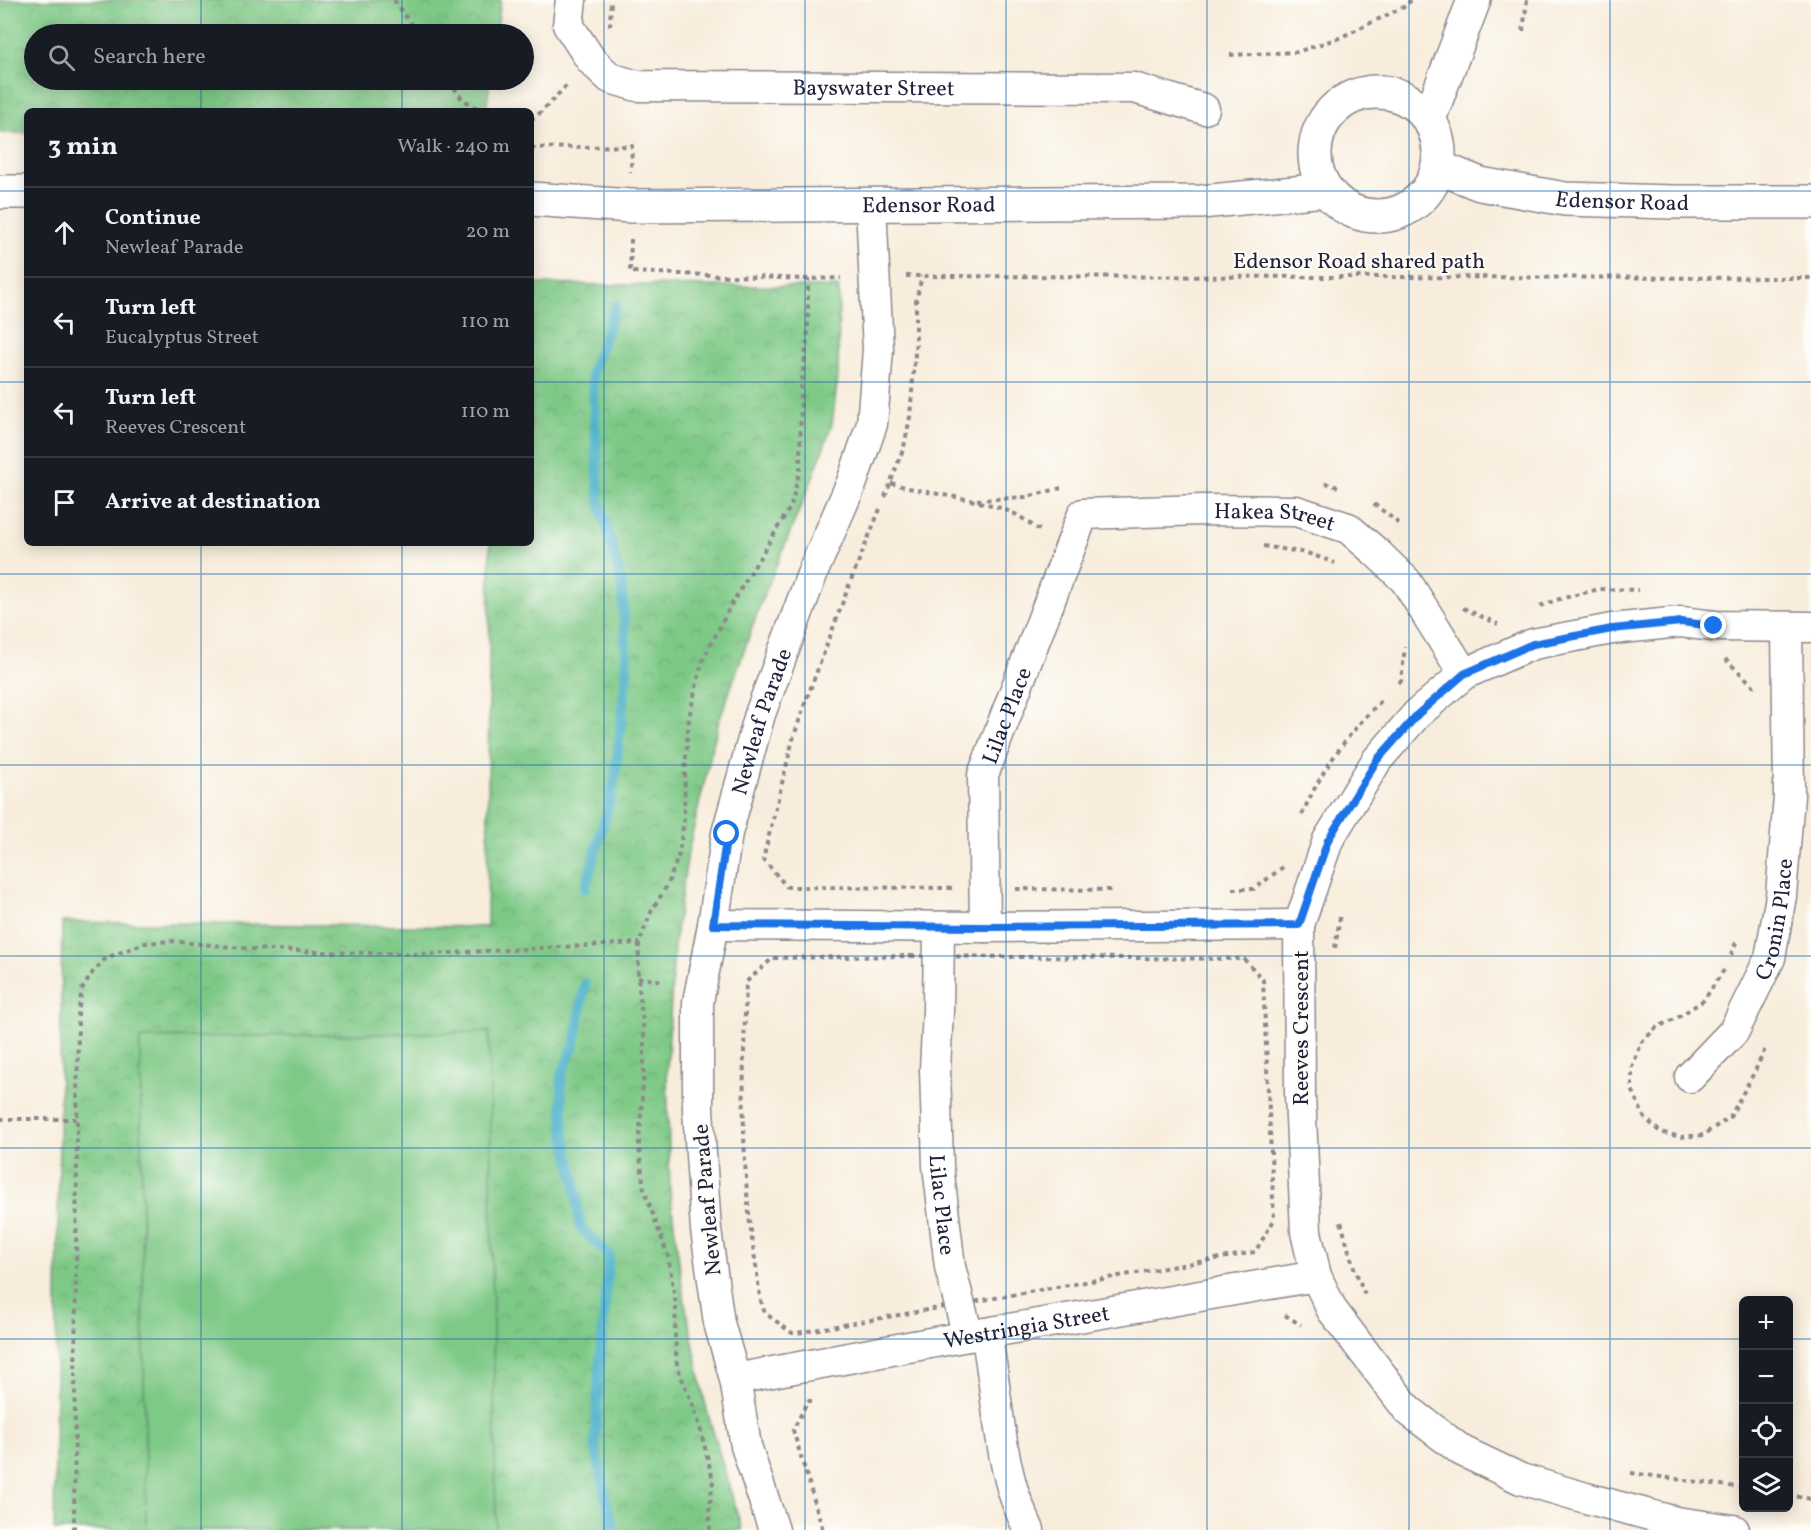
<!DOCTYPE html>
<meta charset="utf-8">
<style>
body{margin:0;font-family:Vollkorn,serif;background:#20242c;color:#f1f3f6}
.controls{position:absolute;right:18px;bottom:18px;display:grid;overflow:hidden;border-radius:9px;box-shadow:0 3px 15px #0003}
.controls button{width:54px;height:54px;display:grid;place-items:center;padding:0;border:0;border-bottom:2px solid #363941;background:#171b24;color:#f1f3f6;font:30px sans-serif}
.stop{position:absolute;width:18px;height:18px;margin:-14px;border:4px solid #1a73e8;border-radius:50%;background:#fff}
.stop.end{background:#1a73e8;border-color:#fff;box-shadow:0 2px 6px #0008}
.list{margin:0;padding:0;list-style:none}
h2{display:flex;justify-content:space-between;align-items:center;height:78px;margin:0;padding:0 24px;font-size:26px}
h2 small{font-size:20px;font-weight:400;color:#9ea1a6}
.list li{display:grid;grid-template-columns:39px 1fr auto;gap:18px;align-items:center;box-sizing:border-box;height:90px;padding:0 24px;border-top:2px solid #363941}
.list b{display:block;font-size:22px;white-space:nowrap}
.list p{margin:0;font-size:20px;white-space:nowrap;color:#9ea1a6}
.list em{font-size:20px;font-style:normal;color:#9ea1a6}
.icon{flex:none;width:33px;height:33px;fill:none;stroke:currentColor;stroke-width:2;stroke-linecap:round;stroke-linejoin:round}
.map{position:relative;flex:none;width:1811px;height:1530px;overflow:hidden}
.search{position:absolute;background:#171b24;box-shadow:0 3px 15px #0003;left:24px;top:24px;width:510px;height:66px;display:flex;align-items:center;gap:15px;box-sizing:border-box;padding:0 21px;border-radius:33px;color:#9ea1a6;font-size:22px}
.panel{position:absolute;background:#171b24;box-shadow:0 3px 15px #0003;left:24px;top:108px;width:510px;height:438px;border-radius:9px}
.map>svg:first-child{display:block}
</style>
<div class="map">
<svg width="1811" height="1530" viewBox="0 0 1811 1530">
<defs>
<pattern id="park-crowns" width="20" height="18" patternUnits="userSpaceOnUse" patternTransform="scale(1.5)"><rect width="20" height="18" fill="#7ec986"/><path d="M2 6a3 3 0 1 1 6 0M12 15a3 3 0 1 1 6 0" fill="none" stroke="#6dac75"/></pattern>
</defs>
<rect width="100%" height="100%" fill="#fdfcf7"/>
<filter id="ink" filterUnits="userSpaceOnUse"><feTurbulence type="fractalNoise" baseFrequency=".0167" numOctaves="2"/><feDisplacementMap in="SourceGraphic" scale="12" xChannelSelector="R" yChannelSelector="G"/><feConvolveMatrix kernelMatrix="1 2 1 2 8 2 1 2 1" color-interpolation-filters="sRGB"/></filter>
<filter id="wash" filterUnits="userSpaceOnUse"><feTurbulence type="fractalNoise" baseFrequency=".008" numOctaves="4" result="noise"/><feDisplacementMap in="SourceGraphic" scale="24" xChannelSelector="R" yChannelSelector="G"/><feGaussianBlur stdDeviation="1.35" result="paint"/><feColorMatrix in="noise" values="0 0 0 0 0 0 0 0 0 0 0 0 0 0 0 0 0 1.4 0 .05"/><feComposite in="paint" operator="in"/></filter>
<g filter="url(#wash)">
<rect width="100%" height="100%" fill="#f8eddc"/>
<path fill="url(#park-crowns)" stroke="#507660" stroke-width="1.5" d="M0,0H501L496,34H34V80H490L486,111H27V133H0Z
M531,284L839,287L838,376L832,425L813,477L760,605L718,724L688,852L674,945L667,1071L670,1192L683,1293L706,1407L742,1530H54L62,922L487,927L490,543H531Z"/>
<path fill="#7ec986" stroke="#507660" stroke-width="1.5" d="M489,1032L496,1530H146L140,1038Z"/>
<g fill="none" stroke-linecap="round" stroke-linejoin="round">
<path stroke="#4bb1ca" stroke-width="10" d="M585,889L614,786L627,668L622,586L599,499L592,371L616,305
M585,983L575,1043L561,1076L564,1132L575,1182L580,1227L609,1255L599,1372L595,1444L606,1500L614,1530"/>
</g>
</g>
<g filter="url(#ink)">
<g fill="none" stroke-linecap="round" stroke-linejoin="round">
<g stroke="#8d888c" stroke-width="33">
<g id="minor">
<path id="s1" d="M571,0L568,25L591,60L610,78L637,86L1134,88L1204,109"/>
<path d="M713,925L985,927L1299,925"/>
<path id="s2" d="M939,927L938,1011L935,1069L938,1166L950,1267L968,1336"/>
<path id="s3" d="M985,927L983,775L1083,514L1202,510L1296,511L1348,528L1377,553L1406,581L1464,674"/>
<path id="s4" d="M1690,1077L1734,1031L1770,958L1781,896L1789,796L1787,627"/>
<path d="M986,1333C996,1384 998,1441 1013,1491C1017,1504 1023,1517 1029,1530"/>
<path id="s5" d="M735,1379L968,1336L1316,1276"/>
<path id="s6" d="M774,1530L746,1446L735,1379L719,1323L706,1230L698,1109V1002L713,925L727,833L760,714L814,569L852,482L872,424L878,350L871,205"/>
<path d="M1734,1530L1676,1522L1586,1498L1521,1479L1462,1451L1408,1410L1332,1310L1316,1276L1306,1232L1300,1094L1299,925L1328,840L1377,760L1417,714L1464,674L1533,644L1612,629L1681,622L1714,626L1811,627"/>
</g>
</g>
<g stroke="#8d888c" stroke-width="36">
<path id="tertiary" d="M1429,119L1474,0"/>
</g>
<g stroke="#8d888c" stroke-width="36">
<g id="secondary">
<circle cx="1377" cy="154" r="62"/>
<path id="s7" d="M1438,167L1480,184L1565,199L1672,202H1811"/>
<path d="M0,192H27"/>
<path id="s8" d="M531,199L631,206L1201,202L1325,190"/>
</g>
</g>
<path stroke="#8d888c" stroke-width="4" stroke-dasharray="4.5 4.5" stroke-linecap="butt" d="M394,0L418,34
M610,26L611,0
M1523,31L1527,0
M1230,55L1297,52L1339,38L1406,6L1411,0
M449,80L462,99L482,111
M531,120L540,113L569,83
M531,148L632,146L631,172
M631,239L630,272L808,279L841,278
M906,276L1811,278
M891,483C931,496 974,496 1013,513C1022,517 1031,525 1040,530
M1325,483L1341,488
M885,497L904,447L910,417L916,341V301L922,276
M977,500L1027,497L1061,488
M1374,504L1396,521L1400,526
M880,509L851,580L804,706L793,739L763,859L787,887L952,888
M1263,546L1307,553L1335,563
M1540,606L1556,600L1599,589L1638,590
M1463,608L1498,624
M1725,659L1753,685V688
M1399,683L1401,681L1405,647
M1302,815C1320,772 1348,733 1381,701
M1016,889L1114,890
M1232,889H1254L1283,867
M1335,948L1340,917
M1731,955L1737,940
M911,956L1244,959L1263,980L1274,1220L1255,1252L797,1333H792L765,1313C758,1297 758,1276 755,1259C740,1167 743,1075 746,982L773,958Z
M1724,970L1704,1000L1680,1016L1656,1028L1642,1042L1632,1067V1089L1644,1117L1660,1132L1681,1137L1703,1135L1730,1117L1755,1071L1766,1047
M638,978L665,981
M0,1119H77
M1341,1222L1353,1265L1365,1295
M1285,1315L1301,1325
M812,1401H808L793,1430L823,1530
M1631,1473L1744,1488
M1788,1495L1811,1499
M74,1530L78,1013L82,989L93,972L106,958L145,943L171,941L252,949L318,952L430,954L639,943
M710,1530L709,1513L713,1480L697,1416L677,1366L675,1334L676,1306L668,1256L644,1190L639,1146L644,1068V1033L638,978L639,943L651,912L668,884L679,854L684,820L685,771L689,717L702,662L731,605L791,506L800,469L801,388L808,331V279"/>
<use href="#minor" stroke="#fff" stroke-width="30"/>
<use href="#tertiary" stroke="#fff" stroke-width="33"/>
<use href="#secondary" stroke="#fff" stroke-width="33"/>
</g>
</g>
<g fill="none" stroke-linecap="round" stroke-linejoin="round" filter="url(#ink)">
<path stroke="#1a73e8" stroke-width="8" d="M727,834L713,925L984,927L1299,925L1328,840L1377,760L1418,714L1464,674L1533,644L1612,629L1681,622L1714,626"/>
</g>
<path fill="none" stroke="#1f6fb2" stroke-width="1.5" stroke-opacity="0.55" d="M201,0V34M402,0V34M604,0V1530M805,0V1530M1006,0V1530M1207,0V1530M1409,0V1530M1610,0V1530M201,80V111M402,80V111M0,191H27M531,191H1811M0,382H27M531,382H1811M201,543V1530M402,543V1530M0,574H1811M0,765H1811M0,956H1811M0,1148H1811M0,1339H1744M1788,1339H1811"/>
<g text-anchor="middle" stroke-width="4.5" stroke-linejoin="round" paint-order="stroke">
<g font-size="22" fill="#22223b" stroke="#fdfcf7">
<text dy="8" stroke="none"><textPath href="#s1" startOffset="358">Bayswater Street</textPath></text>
<text dy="8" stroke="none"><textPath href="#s7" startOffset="189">Edensor Road</textPath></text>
<text dy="8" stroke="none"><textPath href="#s8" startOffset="398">Edensor Road</textPath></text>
<text x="1359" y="268">Edensor Road shared path</text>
<text dy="8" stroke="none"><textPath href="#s3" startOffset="624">Hakea Street</textPath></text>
<text dy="8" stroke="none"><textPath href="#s3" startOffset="216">Lilac Place</textPath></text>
<text dy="8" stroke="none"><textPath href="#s6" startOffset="825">Newleaf Parade</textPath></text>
<text dy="8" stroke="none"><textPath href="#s4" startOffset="184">Cronin Place</textPath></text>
<text transform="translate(1300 1028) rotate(-90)" y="8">Reeves Crescent</text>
<text transform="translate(706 1200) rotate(-95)" y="8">Newleaf Parade</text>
<text dy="8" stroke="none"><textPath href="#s2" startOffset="278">Lilac Place</textPath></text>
<text dy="8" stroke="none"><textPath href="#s5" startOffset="296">Westringia Street</textPath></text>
</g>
</g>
</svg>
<div class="controls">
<button>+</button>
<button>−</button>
<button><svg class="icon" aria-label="locate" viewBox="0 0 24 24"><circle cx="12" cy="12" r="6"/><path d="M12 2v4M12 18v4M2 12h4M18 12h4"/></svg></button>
<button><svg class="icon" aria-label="layers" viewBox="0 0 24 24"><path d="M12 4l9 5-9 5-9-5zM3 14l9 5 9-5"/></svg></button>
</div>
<div class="stop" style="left:727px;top:834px"></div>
<div class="stop end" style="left:1714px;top:626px"></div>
<div class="search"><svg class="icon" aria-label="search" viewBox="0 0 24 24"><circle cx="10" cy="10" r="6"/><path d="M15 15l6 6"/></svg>Search here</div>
<section class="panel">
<h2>3 min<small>Walk · 240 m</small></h2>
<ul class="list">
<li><svg class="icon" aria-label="ahead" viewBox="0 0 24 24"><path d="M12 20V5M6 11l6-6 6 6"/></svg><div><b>Continue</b><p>Newleaf Parade</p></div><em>20 m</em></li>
<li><svg class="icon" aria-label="left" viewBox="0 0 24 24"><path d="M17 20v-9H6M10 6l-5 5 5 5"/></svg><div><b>Turn left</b><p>Eucalyptus Street</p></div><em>110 m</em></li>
<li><svg class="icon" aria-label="left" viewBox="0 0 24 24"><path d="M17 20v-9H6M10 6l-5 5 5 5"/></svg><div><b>Turn left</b><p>Reeves Crescent</p></div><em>110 m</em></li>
<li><svg class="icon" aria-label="arrive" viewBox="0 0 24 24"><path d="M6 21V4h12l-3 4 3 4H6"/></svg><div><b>Arrive at destination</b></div></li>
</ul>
</section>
</div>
